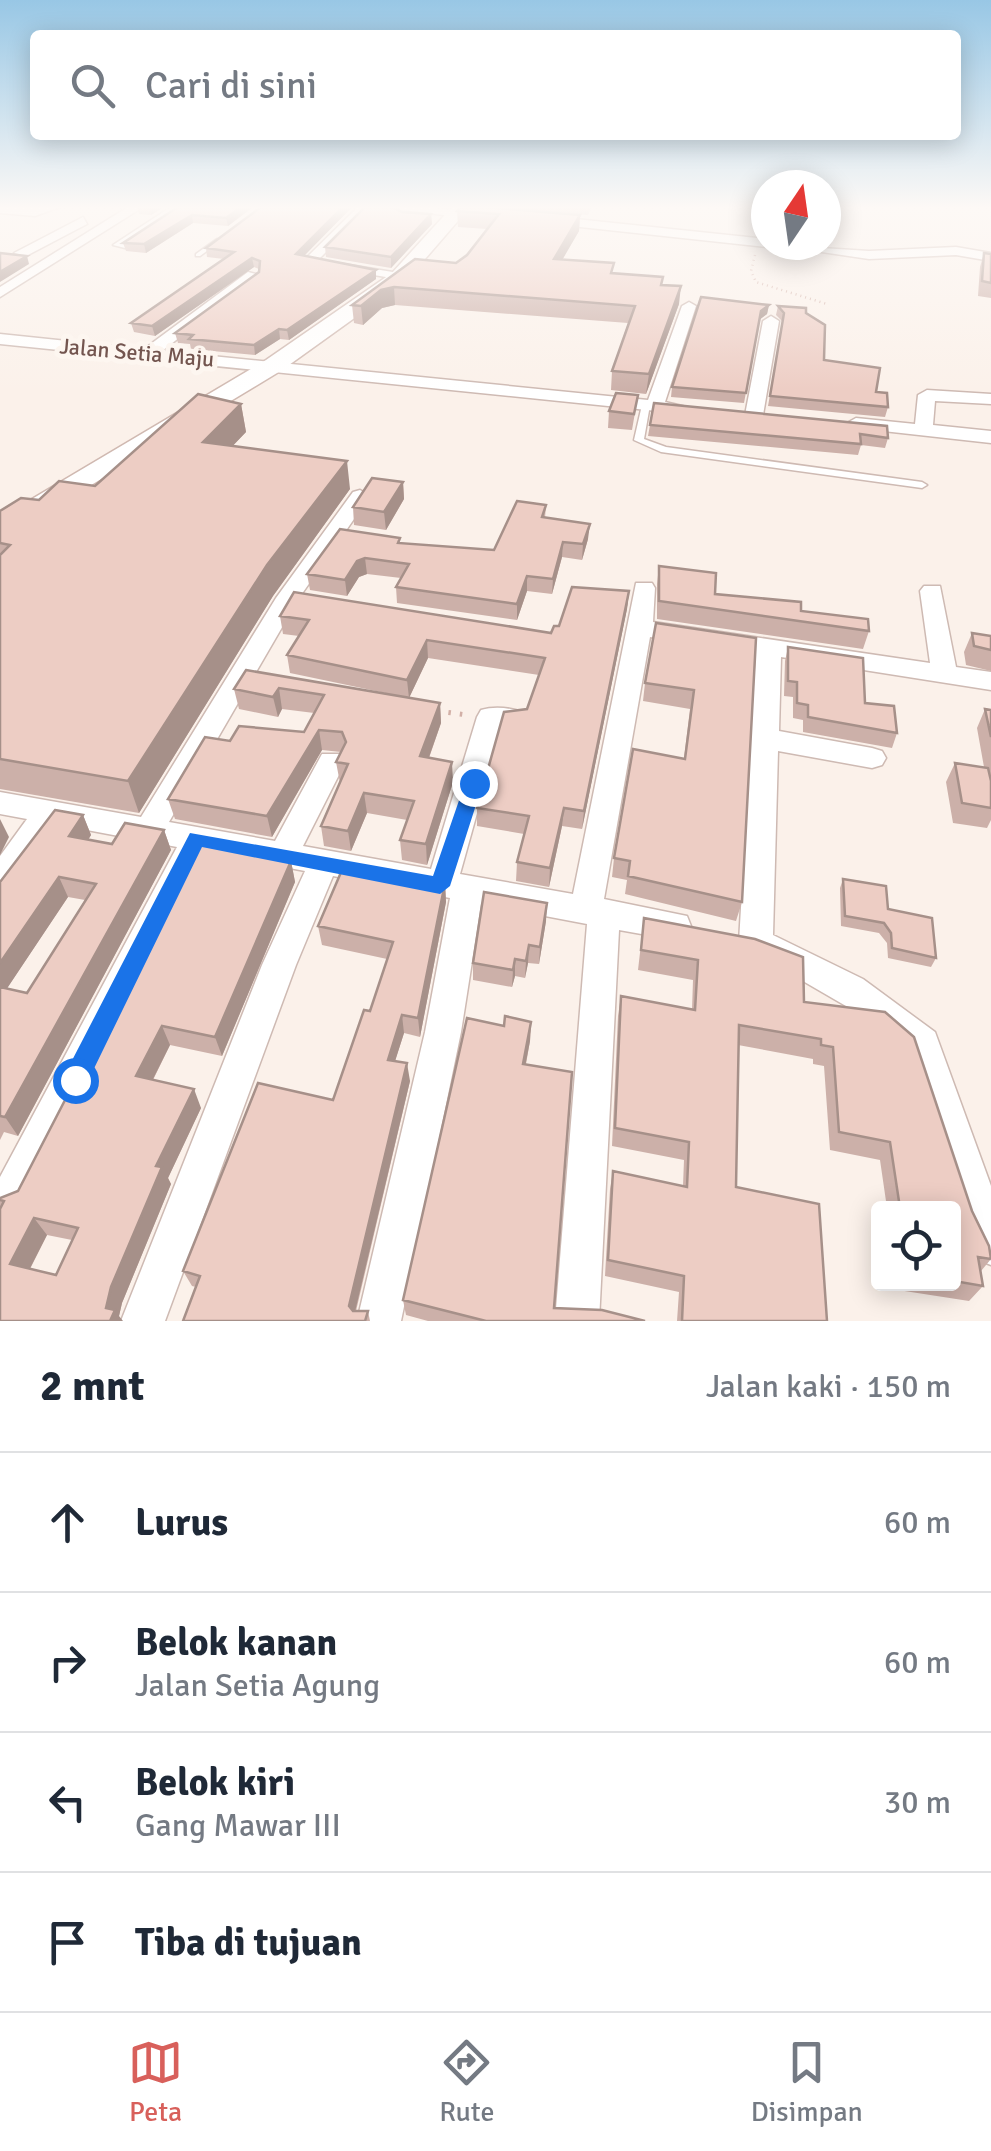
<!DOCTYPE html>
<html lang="id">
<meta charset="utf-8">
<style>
body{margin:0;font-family:Signika,sans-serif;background:#f6f6f7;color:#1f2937}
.controls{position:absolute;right:30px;bottom:30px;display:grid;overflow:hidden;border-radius:10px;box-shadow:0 5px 25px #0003}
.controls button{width:90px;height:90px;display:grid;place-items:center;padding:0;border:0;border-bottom:2px solid #e0e1e3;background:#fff;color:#1f2937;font:50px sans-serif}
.compass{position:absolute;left:751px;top:170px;width:90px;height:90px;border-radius:50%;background:#fff;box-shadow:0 5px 25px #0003;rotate:13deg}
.stop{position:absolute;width:30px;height:30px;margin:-22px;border:8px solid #1a73e8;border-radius:50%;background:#fff}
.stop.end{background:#1a73e8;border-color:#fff;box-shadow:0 2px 10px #0008}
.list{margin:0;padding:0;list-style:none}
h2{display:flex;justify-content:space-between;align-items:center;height:130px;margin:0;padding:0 40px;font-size:42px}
h2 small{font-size:32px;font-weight:400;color:#747a83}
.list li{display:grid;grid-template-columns:65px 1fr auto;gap:30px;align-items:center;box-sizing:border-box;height:140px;padding:0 40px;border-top:2px solid #e0e1e3}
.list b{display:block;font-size:38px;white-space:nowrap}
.list p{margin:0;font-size:32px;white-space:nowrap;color:#747a83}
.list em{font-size:32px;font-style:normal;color:#747a83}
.icon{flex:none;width:55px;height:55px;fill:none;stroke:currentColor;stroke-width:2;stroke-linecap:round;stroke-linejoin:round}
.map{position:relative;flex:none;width:991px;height:1321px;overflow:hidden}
.search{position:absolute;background:#fff;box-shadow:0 5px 25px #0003;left:30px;right:30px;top:30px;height:110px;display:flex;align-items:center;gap:25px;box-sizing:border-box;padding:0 35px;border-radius:10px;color:#747a83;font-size:38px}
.sheet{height:690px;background:#fff}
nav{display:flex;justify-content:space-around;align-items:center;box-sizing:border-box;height:140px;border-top:2px solid #e0e1e3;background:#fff;font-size:28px;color:#747a83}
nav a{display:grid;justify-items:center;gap:5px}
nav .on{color:#d8605b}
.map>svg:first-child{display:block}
</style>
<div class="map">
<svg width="991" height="1321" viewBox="0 0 991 1321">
<rect width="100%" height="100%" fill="#fbf1ea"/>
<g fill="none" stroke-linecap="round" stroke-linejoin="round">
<g stroke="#cebab3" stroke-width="3">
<path id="lane" d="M217,239L219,242L200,256H196V254Z
M646,402L650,405L644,439L666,447L922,482L927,485L922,488L661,452L634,440L642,405Z"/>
</g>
<g stroke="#cebab3" stroke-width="3">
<path id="street" d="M0,207H60L35,216L0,213Z
M128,207H143L0,297V287Z
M171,207H186L125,248L113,245Z
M358,207H371L318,260L399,273L404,274V280L301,263Z
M377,207H430L483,215L477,219Z
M547,216L766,239V245H771L766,247L543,223Z
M83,217L87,224L26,256L14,253Z
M774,245L869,251L956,247L991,253V261L956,255L869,259Z
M248,272L260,275L162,351L648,400L682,306L689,302L696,306L665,402L695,409L686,414L0,344V334L144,349Z
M771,316L779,321L763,415L754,420L745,415L763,321Z
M927,390L991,394V404L935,401L933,425L991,431V443L856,428L847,423L856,418L915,424L918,395Z
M360,490L370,496L299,598L169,822L275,841L322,754H342L346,761L303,846L431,869L477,717L481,710C495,706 510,708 523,712L527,719L523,726L501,727L460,874L573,894L636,583H652L655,588L653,622L930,663L920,591L924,586H940L956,667L991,672V690L781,657L779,731L872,748L882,751L886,758L882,765L872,768L778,751L773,935L863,979L935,1032L991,1186V1265L976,1259L970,1244L907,1054L858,1013L758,955L744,952L739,942L756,653L650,637L604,899L687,916L691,926L687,936L675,940L619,930L599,1321H555L587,924L481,904L461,1032L401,1321H357L425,1032L450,898L333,876L296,965L165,1321H121L262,965L305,871L205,852L28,1206L14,1212L0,1206V1177L177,847L55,824L11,889L0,893V856L27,819L0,814V792L141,817L276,598L353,492Z"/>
</g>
<g stroke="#d0b9b1" stroke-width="3">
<path id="secondary" d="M452,207H470L406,281L282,370L0,540V518L266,360L392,273Z"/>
</g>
<path stroke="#d2b0a7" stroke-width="2.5" stroke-dasharray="1 4" stroke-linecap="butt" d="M755,255L751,271L756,282L827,304"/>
<path stroke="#d2b0a7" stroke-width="5" stroke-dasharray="2.5 9" stroke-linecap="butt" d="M437,711L467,715"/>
<use href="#lane" fill="#fff" fill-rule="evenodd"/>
<use href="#street" fill="#fff" fill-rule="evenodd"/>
<use href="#secondary" fill="#fff" fill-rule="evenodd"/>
</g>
<path fill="#ccb0a9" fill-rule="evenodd" d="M137,207H164L151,215L139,214Z
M178,207H253L228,226L193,223L146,253L126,251L123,243Z
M261,207H352L304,256L376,279L289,340L280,339L255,355L191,349L190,344L178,343L175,333L259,272V269L254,267L155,336L134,332L131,323L224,259L207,257L206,248Z
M500,207H592L588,215Z
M457,211L580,215L579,231L562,259L662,285L679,304L646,394L611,390L612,371L628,323L395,305L382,308L363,325L354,323L352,305L415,259L456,263L467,255L487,229L458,227Z
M402,212L431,214L432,224L391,268L326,257L325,247Z
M984,253L991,254V298L978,296L980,267Z
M769,305L767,314L759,320L744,403L671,397L672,387Z
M778,306L806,313L824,360L876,392L888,407L885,417L768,406L783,322L776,315Z
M638,395L632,430L608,428L609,411Z
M654,403L888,438L885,448L861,445L858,455L648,436Z
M241,404L246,432L232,446L350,489L273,596L139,813L0,789V511L95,486Z
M403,482L404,499L386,530L354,525L353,507Z
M546,505L545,518L588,539L582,560L562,557L552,594L527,591L517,620L397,603L396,587L401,578L367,574L359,577L347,596L310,590L307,574L401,543L494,550Z
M659,566L715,594L801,611L869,631L863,649L657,619V584Z
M629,591L627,609L582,829L562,826L549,887L516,881L517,862L524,834L477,826V808L527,709L539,675L428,658L409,698L440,703L441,723L429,758L453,782L427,865L402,860L400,840L407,820L367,813L351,851L324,846L321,826L340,783L336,762L341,752L322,750L272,837L175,819L168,799L230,741L304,732L314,713L282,709L278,717L239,709L234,689L246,670L395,695L290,673L287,655L299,636L283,634L280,616L551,633L559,626Z
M972,633L991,636V671L966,665L964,652Z
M756,638L742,902L736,921L625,894L627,880L612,877L614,858L684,758L690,709L643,701L645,683Z
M788,647L865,703L897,733L892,748L803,732V720L793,718V697L784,696L785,661Z
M985,709L991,710V820L987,828L953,823L946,782L955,763L984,767L977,728Z
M83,815L91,835L88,840L112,844L164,830L171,850L18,1136L4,1132L0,1140V882ZM68,897L85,900L27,993L7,988Z
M266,849L268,857L291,861L295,882L222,1056L170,1045L153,1080L201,1108L168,1178L171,1184L122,1303L119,1316L0,1321V1198L18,1191ZM47,1235L72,1240L56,1275L30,1269Z
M843,879L888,909L936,958L931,967L888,958L887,943L879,933L841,926L840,888Z
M411,883H445L446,902L420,1037L404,1033L395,1061L410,1081L356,1311H368L370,1321H183L196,1287L192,1286L183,1271L333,1100L370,1011L387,959L322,945L318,926Z
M644,918L804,1002L972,1211L991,1259L981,1271L983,1286L969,1301L898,1290L897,1284H954V1208H887L880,1160L830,1150L824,1066L813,1064V1059L738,1045L736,1187L827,1321H677L679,1292L605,1276L610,1189L613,1171L683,1186L684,1160L612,1146L618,1016L621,996L692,1010L693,980L638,970Z
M546,921L539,964L528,963L525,978L515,976L512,987L473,980V963Z
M531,1022L530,1041L526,1064L554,1308L645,1321H428L406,1315L403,1300L504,1026Z"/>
<path fill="#a69089" d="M150,207H164L151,215Z
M241,207H253L228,226L226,218Z
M343,207H352L297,263L296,254Z
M431,214L432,224L391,268V257Z
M192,215L193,223L146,253L144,244Z
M580,215L579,231L553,276L554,259Z
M27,256L29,264L0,282V272Z
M252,258L254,267L155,336L152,326Z
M376,270V279L289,340L287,330Z
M681,286L679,304L646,394L649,374Z
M394,287L395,305L382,308L363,325L361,306L381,290Z
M769,305L767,314L759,320L744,403L761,311Z
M279,329L280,339L255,355L254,345Z
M241,404L246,432L209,471L203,442Z
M347,461L350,489L273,596L139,813L128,781L267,565Z
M403,482L404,499L386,530L384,512Z
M590,524L588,539L582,560L583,544Z
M563,542L562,557L552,594L553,579Z
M365,558L367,574L359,577L347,596L345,580L357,561Z
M527,576V591L517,620V604Z
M629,591L627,609L582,829L584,811Z
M427,640L428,658L409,698L407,680Z
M279,688L282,709L278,717L273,697Z
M440,703L441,723L422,777L420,756Z
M319,730L322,750L272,837L267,816Z
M452,762L453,782L427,865L426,844Z
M364,793L367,813L351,851L348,831Z
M564,808L562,826L549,887L550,868Z
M83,815L91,835L78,856L69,836Z
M0,819L9,837L0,855Z
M164,830L171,850L18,1136L5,1117Z
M291,861L295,882L222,1056L215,1037Z
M59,877L68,897L0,999V963Z
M445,883L446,902L420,1037L418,1018Z
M547,903L546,921L539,964L540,947Z
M529,945L528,963L525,978L526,961Z
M515,959V976L512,987L513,970Z
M402,1015L404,1033L390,1077L388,1060Z
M531,1022L530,1041L522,1083L523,1064Z
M162,1026L170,1045L145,1095L136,1076Z
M407,1063L410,1081L353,1320L349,1306Z
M194,1089L201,1108L168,1178L171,1184L122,1303L119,1316L123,1321H110L106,1308L111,1287L156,1166Z
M34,1218L47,1235L24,1280L10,1264Z"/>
<path fill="#edcdc4" stroke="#a69089" stroke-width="2.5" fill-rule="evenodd" d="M178,207H241L226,218L192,215L144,244L123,243Z
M261,207H343L296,254L376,270L287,330L279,329L254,345L189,339L193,335L175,333L259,272L260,261L252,258L152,326L131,323L234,252L206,248Z
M365,207H392L402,212L431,214L391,257L325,247Z
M461,207H486L580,215L554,259L614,263L611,273L663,277L661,285L681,286L649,374L612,371L635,306L394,287L381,290L361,306L352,305L415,259L456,263L467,255L499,214L457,211Z
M0,253L27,256L0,272Z
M984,253L991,254V283L982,281Z
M701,297L769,305L761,311L746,393L672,387Z
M778,306L806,308V313L825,325L824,360L880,368L876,392L887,393L888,407L770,396L784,313Z
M616,393L638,395L634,414L609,411Z
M198,394L241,404L203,442L347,461L267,565L128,781L0,759V555L10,545L0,543V511L21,498L39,500L59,481L95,486Z
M654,403L887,426L888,438L860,434L861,444L650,425Z
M372,478L403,482L384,512L353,507Z
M517,501L546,505L542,517L590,524L583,544L563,542L553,579L527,576L517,604L396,587L409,564L365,558L357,561L345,580L307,574L340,529L400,538L398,543L494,550Z
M659,566L716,573L715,594L801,602V611L868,619L869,631L659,601Z
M572,587L629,591L584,811L564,808L550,868L517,862L529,816L477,808L504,712L527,709L545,658L427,640L407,680L287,655L309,620L280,616L294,592L551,633L554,626H559Z
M656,623L756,638L742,902L628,876L630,861L614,858L633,749L685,759L694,690L645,683Z
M972,633L991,636V650L974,646Z
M788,647L863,658L865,703L894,706L897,733L808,717V705L797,703V682L788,681Z
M246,670L440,703L420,756L452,762L426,844L400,840L414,801L364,793L348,831L321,826L348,764L336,762L346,742L342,732L319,730L267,816L168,799L205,737L230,741L239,726L304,732L324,695L279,688L273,697L234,689Z
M985,709L991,710V737Z
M955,763L988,768L991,781V808L962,803Z
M55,810L83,815L69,836L112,844L125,823L164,830L5,1117L0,1116V987L27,993L96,884L59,877L0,963V882Z
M201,837L266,849L263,856L291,861L215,1037L162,1026L136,1076L194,1089L156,1166L162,1167L111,1287L106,1308L115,1310L110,1321H0V1209L4,1201L0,1200V1198L18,1191ZM34,1218L78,1228L56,1275L10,1264Z
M342,870L411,883L413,877L445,883L418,1018L402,1015L388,1060L407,1063L349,1306L353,1311H368L365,1321H183L200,1276L183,1271L258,1083L333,1100L364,1010L370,1011L393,942L318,926Z
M843,879L886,886L888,909L932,918L936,958L892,948L891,933L884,923L845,916Z
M484,892L547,903L540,947L529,945L526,961L515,959L513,970L473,963Z
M644,918L755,939L803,957L804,1002L885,1012L914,1037L972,1211L989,1246L991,1259L978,1257L983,1286L954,1281V1208H900L890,1142L839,1132L833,1047L821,1045V1039L739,1025L736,1187L819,1204L827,1321H682L684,1276L608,1260L613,1171L687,1187L689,1142L615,1128L621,996L695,1010L698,960L641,950Z
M505,1016L531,1022L523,1064L572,1072L554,1308L602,1310L645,1321H486L403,1300L467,1018L504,1026Z"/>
<linearGradient id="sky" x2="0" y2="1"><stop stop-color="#98c7e5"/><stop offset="0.53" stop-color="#fdf9f6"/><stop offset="1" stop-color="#fdf9f6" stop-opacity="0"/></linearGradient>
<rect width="991" height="392" fill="url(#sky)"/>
<path fill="#1a73e8" d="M474,776L483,783L450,886L440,894L202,847L84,1089H66L63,1080L66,1072L190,833L433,876L465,783Z"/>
<g text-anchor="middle" stroke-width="10" stroke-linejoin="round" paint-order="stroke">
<g font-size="22" fill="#73554f" stroke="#fdf6f0">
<text transform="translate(137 352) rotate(5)" y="8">Jalan Setia Maju</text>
</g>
</g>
</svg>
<div class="controls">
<button><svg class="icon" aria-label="locate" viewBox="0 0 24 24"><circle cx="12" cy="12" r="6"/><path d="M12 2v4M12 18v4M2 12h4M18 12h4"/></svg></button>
</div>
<svg class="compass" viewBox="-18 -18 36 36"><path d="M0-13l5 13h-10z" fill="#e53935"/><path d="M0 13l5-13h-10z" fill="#747a83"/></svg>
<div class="stop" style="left:75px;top:1080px"></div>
<div class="stop end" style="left:474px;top:783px"></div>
<div class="search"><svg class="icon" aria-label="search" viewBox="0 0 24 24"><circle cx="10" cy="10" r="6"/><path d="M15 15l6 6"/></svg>Cari di sini</div>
</div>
<section class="sheet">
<h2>2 mnt<small>Jalan kaki · 150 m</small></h2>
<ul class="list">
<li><svg class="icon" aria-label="ahead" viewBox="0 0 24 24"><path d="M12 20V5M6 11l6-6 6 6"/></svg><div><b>Lurus</b></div><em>60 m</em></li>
<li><svg class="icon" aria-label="right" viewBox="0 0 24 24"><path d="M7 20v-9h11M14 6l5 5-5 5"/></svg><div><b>Belok kanan</b><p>Jalan Setia Agung</p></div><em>60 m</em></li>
<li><svg class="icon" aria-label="left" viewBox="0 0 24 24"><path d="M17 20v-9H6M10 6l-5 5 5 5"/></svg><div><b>Belok kiri</b><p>Gang Mawar III</p></div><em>30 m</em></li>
<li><svg class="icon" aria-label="arrive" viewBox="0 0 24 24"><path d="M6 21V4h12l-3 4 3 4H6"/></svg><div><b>Tiba di tujuan</b></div></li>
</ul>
</section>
<nav>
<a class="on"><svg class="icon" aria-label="map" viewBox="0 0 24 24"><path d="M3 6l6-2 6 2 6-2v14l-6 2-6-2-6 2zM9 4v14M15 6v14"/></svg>Peta</a>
<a><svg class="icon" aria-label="directions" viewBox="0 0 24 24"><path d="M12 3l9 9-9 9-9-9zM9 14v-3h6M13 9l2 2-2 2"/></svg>Rute</a>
<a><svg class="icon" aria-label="saved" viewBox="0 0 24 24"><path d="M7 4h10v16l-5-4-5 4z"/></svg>Disimpan</a>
</nav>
